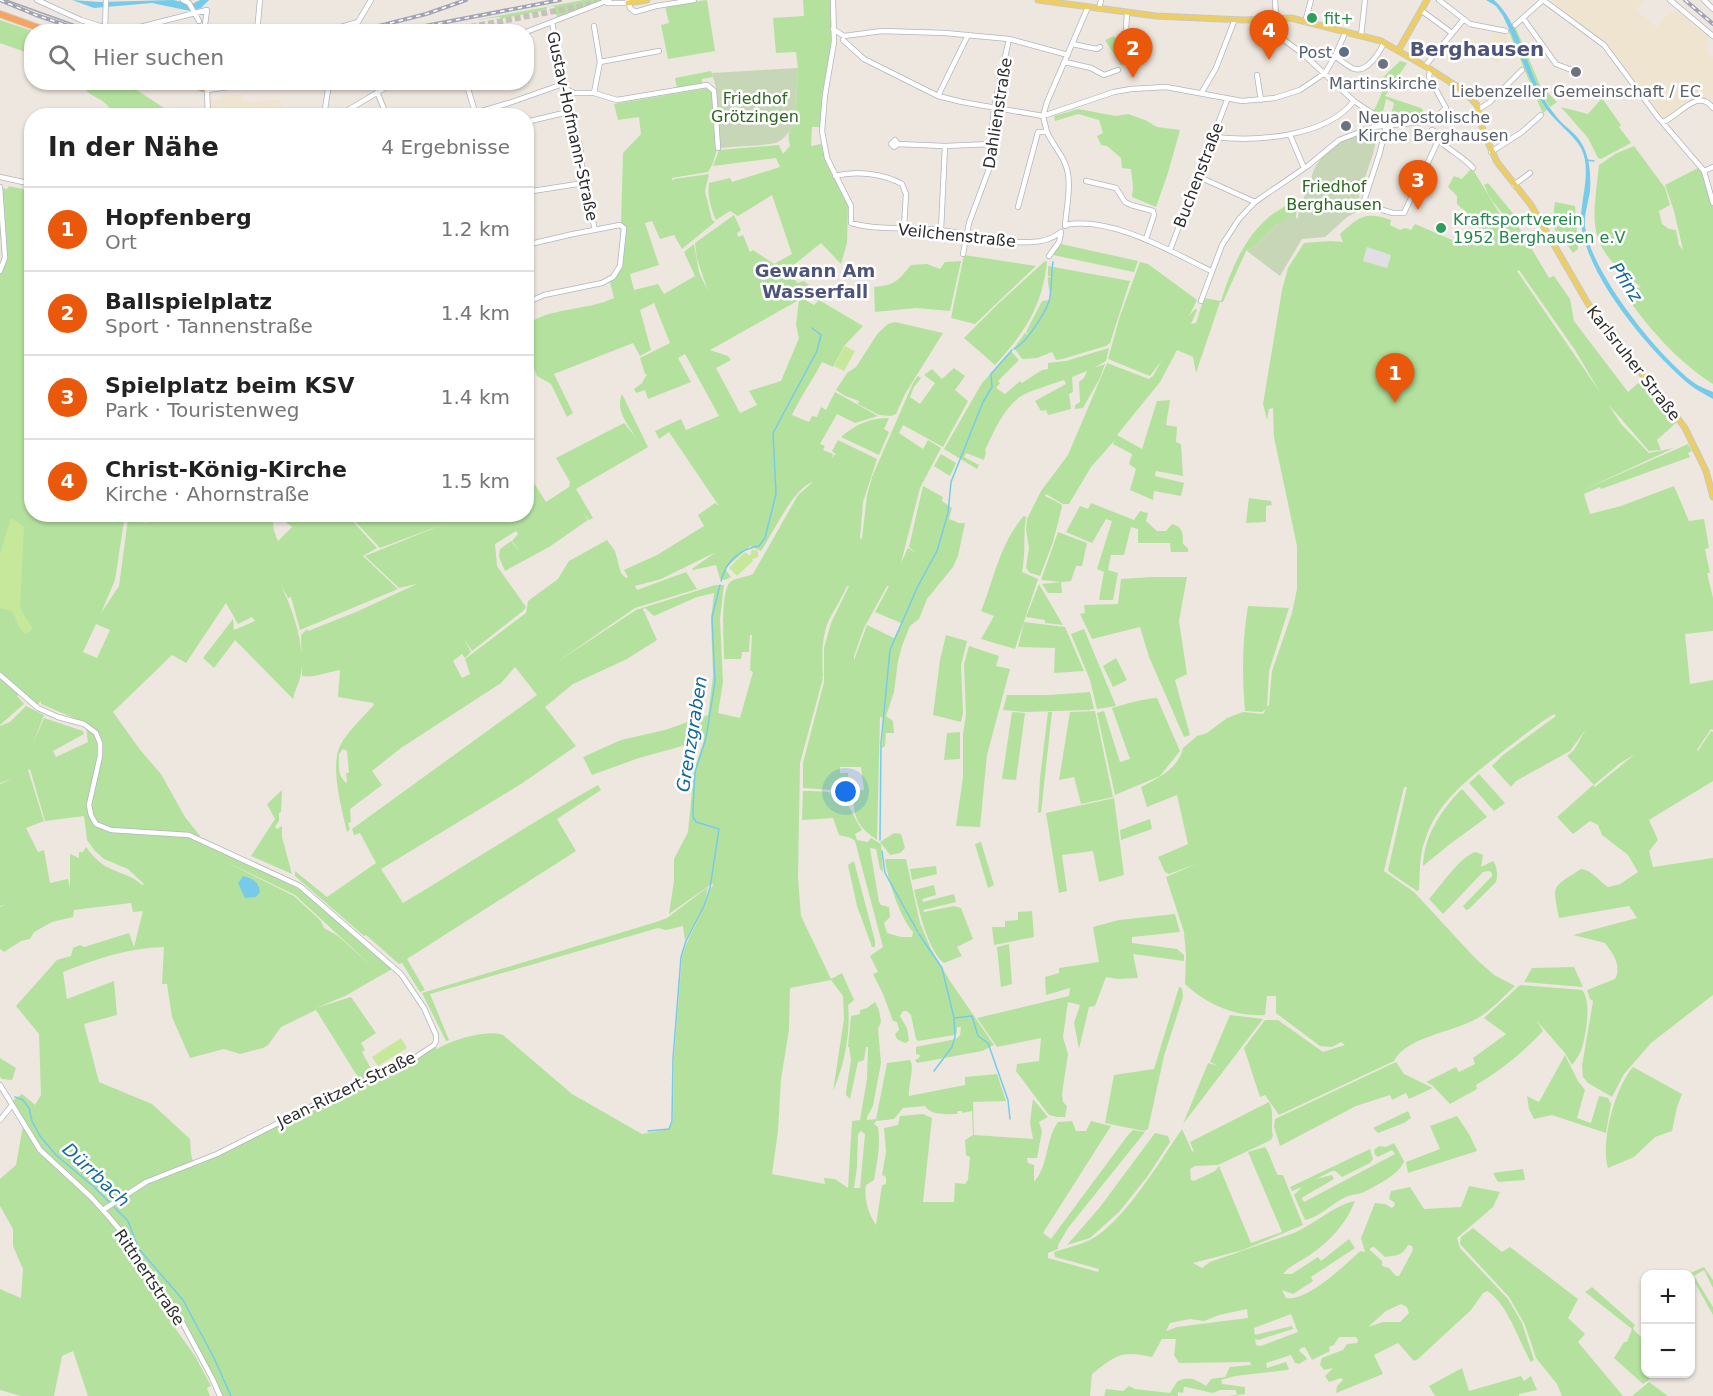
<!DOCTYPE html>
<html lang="de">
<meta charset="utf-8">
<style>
body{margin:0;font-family:"DejaVu Sans",sans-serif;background:#f2f2f2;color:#222}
.controls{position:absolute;right:18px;bottom:18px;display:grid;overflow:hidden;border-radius:12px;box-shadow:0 2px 4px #0004}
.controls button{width:54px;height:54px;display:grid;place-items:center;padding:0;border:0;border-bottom:2px solid #e0e0e0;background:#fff;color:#222;font:30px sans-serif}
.you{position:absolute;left:846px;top:792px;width:21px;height:21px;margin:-15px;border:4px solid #fff;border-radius:50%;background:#1a73e8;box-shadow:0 0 0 9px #1a73e833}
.badge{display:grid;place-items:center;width:39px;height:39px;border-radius:50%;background:#ea580c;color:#fff;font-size:20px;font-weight:700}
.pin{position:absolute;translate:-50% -50px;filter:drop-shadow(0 2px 3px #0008)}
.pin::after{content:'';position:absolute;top:32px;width:21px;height:18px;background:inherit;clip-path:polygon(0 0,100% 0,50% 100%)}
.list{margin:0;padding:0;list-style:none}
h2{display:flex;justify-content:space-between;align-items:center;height:78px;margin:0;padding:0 24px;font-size:26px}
h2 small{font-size:20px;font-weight:400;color:#767676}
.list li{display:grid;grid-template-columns:39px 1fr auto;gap:18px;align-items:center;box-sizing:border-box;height:84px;padding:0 24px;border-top:2px solid #e0e0e0}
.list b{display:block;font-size:22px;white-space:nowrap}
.list p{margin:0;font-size:20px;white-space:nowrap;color:#767676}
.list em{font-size:20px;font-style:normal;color:#767676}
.icon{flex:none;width:33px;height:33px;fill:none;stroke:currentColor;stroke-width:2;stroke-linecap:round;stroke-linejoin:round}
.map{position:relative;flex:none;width:1713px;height:1396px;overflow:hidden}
.search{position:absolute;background:#fff;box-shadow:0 2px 4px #0004;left:24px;top:24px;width:510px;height:66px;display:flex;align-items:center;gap:15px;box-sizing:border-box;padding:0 21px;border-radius:24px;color:#767676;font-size:22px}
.panel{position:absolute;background:#fff;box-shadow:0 2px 4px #0004;left:24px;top:108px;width:510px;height:414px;border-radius:24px}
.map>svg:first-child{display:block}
</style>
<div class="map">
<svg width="1713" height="1396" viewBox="0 0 1713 1396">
<rect width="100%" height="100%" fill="#ede7df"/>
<path fill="#e1dfe6" d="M1367,247L1391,255L1387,268L1363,262Z"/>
<path fill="#eee4cf" d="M1549,0H1644L1636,11L1657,27L1669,11L1684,13L1708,35L1707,52L1713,57V100L1697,98L1667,119L1662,118L1646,95L1608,44Z
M1493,30L1505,33L1508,38L1498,64L1487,57Z
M243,94V102L280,100L283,112L310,109L311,112L322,111V115H210L209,101L221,100V96Z"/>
<path fill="#b4e29e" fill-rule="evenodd" d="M583,0H607L559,17H557L554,6L547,7L546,10L501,19L500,17L476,20Z
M707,0L715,51L668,59L661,25L669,23L665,6Z
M803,0H830L832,41L824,84L820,127H812L811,146L821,144L832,175L844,193L848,206L847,243L841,264L821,243L790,268L787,275L789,277L793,274L797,283L804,281L809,285L802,298L814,305L819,300L863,326L845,345L833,367L822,362C812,381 801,396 792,415L809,422L812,416L817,417L821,407L826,410L835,392L878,416L855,423L837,414L820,444L825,446L823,450L833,454L832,458L834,455H836L832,451L838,440L877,459L863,502L860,538L862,539L867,495L872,477L913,383L918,376L921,378L914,387L910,397L920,404L935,383L924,375L932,369L942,379L954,368L965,376L955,390L968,401L943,447L903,425L899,433L923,449L928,440L941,448L920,488L901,563L908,548L917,553L909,547L923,486L943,497L942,501L952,508L949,519L957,522L956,528L957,523H965L958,556L953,567L927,599L919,619L910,626L902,646L898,661L894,692L886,716L893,721L894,733H886L885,746L882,748L883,718L880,717L877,840C857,827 851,814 855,790H864L861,767H840V773H848L849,789L845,796L831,790L803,788V763L824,682V648L831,623L849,586H847C842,598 835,608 829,620C821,638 822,658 823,677L820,676L823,678L800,763L798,878L801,916L831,979L842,973L854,1000L848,1005C851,1032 844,1067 833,1091L844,1019L843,996L831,980L790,988L789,1030L781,1079L778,1131L772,1174L825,1184L824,1178L835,1179L848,1188L852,1121L860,1120L867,1079L868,1047H866L864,1060L858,1062L850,1099L846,1095V1092L851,1060L849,1047H848L851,1016L860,1014V1010L867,1008L875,1002L879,1010L881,1022L878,1029L881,1063L873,1106L867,1117V1120L876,1119L887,1063L910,1060C915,1068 908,1085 909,1096L965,1085V1077L997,1074L1006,1101L973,1102L974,1135L1033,1139L1030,1123L1033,1099L1048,1117L1039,1122L1042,1131L1037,1158H1027L1028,1163L1034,1165V1182C1049,1165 1045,1140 1058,1122L1072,1121L1076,1131H1086L1091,1121L1111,1126L1043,1233L1051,1239L1128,1135L1133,1130L1145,1132L1068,1228L1058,1245V1249L1048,1253V1258L1098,1272L1099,1269L1055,1257L1054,1252C1066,1248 1079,1245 1090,1240C1124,1222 1160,1161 1182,1129L1192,1151L1194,1152L1190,1142L1269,1102C1275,1114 1270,1123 1273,1136L1271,1140L1218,1165L1195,1166L1190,1169L1191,1180L1194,1181L1215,1171L1219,1166L1251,1243L1282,1232L1248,1152L1265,1147C1271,1156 1273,1167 1278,1175H1283L1303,1225L1243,1250L1193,1263L1202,1268L1210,1262L1294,1233C1313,1225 1336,1204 1355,1201C1346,1224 1330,1241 1310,1255C1301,1261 1289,1266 1283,1274H1292L1318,1257L1321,1261L1349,1239L1355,1248L1311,1277L1313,1281L1293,1294L1282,1290L1286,1298C1306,1302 1343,1267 1358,1253L1361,1251L1365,1252L1361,1238L1375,1203L1385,1204L1392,1208L1395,1205L1394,1202L1389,1199L1391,1191L1410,1187L1424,1209L1461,1207L1469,1186L1500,1192L1493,1207L1457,1238L1460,1248L1508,1299L1522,1323L1534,1360L1531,1362C1519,1342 1507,1302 1487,1291L1483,1293L1471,1310L1418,1359L1414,1361L1398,1343L1374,1355L1383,1374L1336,1393L1337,1386L1343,1380L1341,1378L1329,1382L1325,1376L1333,1368L1324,1370L1320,1365L1322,1358L1343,1350L1347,1344L1357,1343L1358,1340L1356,1337H1339L1334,1345L1329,1347L1330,1351L1312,1360L1305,1347L1301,1348L1299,1351L1305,1356L1307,1359L1299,1364L1295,1363L1291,1355L1266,1363L1267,1368L1286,1362L1289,1369L1287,1370L1235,1376L1221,1380L1222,1384L1245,1387V1394L1228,1396H1237L1236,1390H1220L1213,1393L1186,1387H1184L1183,1393L1178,1392V1396H1104L1106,1389L1123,1391L1129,1386L1135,1389L1170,1393L1177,1382C1189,1375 1196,1380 1206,1386L1211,1379L1225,1377L1230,1367L1251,1365L1250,1362L1179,1363L1174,1355L1176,1339H1162L1152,1357C1121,1350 1116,1355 1092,1374L1090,1396H223L184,1321L175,1328L195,1356L211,1386L207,1388L210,1396H88L73,1351L62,1356L54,1396H21L0,1390V1289L21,1298L23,1269L13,1246V1229L0,1206V1179L16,1165L24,1120L12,1101L22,1094L35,1105L41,1095L39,1034L16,1006L57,960L71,956L73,948L80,945L84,947L129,933L134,947L143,911L133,912L131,903L74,910L73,917L52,922L34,932L30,939L21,941L4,952L0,949V907L5,905L0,906V784L13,779L0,783V726L10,722L26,706L44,715L32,746L44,718L83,731L84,734L53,751L56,757L88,742L86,727L76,719L41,704V701L37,705L21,692L17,696L24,704L0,725V263L2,257L0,226L2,188L7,189L9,186L31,191L32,514L125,515L115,580L101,613L119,586L128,519L147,523L148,515L262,514L263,517V515H275C271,524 274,532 278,541L292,527L277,515H325L328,519L335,515H347L377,548L363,556L398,589L300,630L291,597L288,598L281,585C293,611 305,644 301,673C299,685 295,689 293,699L235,640L214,668L203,658L233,619L234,630L255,621L252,617L238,624L226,603L186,663L172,655L113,712L141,751L161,774L185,817L200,836L199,841L301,890L392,969L345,996L316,1008L351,997L376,1033L361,1043L365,1050L362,1052L375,1076L361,1082L316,1010L281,1027L268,1045L263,1048L240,1054L224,1049L190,1058L172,1017L167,984H162L164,947C127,948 96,959 63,972L67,999L114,981L117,1015L84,1024L99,1082L152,1104L190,1139L191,1154L194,1165L411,1062L435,1047L437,1049C452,1040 487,1029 503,1035L572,1094L642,1134L669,1129L673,1121L674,1058L682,957C687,939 696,925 704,907C708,900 708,891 713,885V883L669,914L674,881V859L688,832L694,771L704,740L639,758L592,775L583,757L621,740L665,730L708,715L713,676L711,619L714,593L697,597L654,616L645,608L643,609L657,640L627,659L573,684L545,707L576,746L521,784L381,869L403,903C468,864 532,822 598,785L601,790L557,819L576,851L407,959L425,990L420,992L402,963L399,964L366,935L364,936L295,876V871L327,897L376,863L360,833L354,835L352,829L537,695L515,667L501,683L401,748L372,771L382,785L350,809L351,822L348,823L350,829L347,832C342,810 329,764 341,744C349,730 363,717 374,705L373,703L338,697L340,670C328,672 314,678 302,676L301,635L307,629L308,631L356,612L417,584L399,588L365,556L444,524L380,548L349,515H467L461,518L470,515L519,514L521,519L520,515L526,514L527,472L546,502L569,487L570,482L556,458L624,423L637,439C628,425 615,411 622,394L648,447L576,489L593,518L589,520L583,512L588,520L549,547L505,571L499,557L500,549L511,541L521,553L512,541L518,534L516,531L495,544L497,566L526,607L523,611L472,651L464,639L471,652L465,658L462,654L453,661L462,678L470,674L465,659L526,613L528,601L558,579L569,561L607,540L615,551L621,573L626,578L628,577L624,570L657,555L704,526L698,515L715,503L719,506L669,432L659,439L655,431L681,419L686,430L719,416L685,354L678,358L691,382L648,399L645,390L636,393L634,389L642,383L647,374H645L640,358L670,343L654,303L640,310L651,350L640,356L633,343L554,374L573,413L567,417L551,384L537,376L527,348V325C546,308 590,310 614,298L609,278L620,261L623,153L641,134L639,117L618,120L614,104L708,88L712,90C715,116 724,149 708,172L672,178L673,181L674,179L709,174L705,191L712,220L715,222L682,249L674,235L660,239L652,221L645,223L659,265L630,274L634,290L658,284L664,294L695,276L684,252L694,244L699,272L708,291L697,259L695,243L734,215L741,230L737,233L738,237L743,235L750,252L753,250L774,264L792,254L772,195L738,216L730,211L716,220C711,208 707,196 709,183L730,178L732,182L780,167L776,158L713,166L719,150L779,145L783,154L790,146C788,136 787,131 795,125L798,68L796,52L776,53L773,18L804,16ZM799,300L796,325L799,338L781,381L749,391L757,405L740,413L716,368L731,360L728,356L710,350ZM813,482L798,495L753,574C747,577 734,578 730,582C720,593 724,644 724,659H741L742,652H749L750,635H752L750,670L753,672L740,718L718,713L723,682L720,619L724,585H715L636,610L557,662L635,608L697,589L686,572L637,590L635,586L661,579L716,552L692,569L693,570L716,565L720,579L725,580L731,577L725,569L750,546L761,551C774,532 793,488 813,482ZM887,586H889L875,612L901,623L894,638L867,625L854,660V656L864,628ZM96,624L110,630L97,658L83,652ZM343,749L347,751L349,773H346L347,783C337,777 339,764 339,754ZM30,769L45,821L84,816L87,840L95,851L104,859L128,869L144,884L142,885C132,875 120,874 107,867C99,863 92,855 86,847L83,852H79V858L70,854V887L68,879L50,883L44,850L38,852L26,828L44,821L28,770ZM220,859L295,895L375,969L338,936L324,928L321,921L294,896ZM925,1106C932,1116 946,1114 957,1114L958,1111H962V1113L972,1111L973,1135L965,1140L966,1155L970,1157L968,1180L965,1184L955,1183L954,1202H923L932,1118L923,1114L900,1116L898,1125L884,1128L886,1152L882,1175L886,1177V1184L882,1185L876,1225C868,1213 864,1199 866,1185L874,1180C877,1163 881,1144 878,1127L874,1124L876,1121L894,1119L903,1108ZM861,1131L865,1134L860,1188H854L857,1167L858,1134ZM1408,1245L1412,1246L1413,1250L1399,1276H1396L1389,1268L1382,1266V1261L1370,1250V1248L1374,1247L1385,1257C1396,1256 1403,1255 1408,1245ZM1401,1304L1407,1307L1409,1313L1400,1322H1383L1368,1327L1386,1311ZM1247,1309L1248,1318L1177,1327L1166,1331L1170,1323L1190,1319L1204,1321L1219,1315ZM1291,1314L1298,1332L1261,1346L1256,1345L1255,1339L1258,1340L1293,1329L1292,1326L1255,1335L1254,1328Z
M0,20L32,31L31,54L0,43Z
M1515,26L1542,90L1546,91L1557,102L1550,107L1539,90L1512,27Z
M1510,29L1536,92L1547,110L1543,113L1540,107L1508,30Z
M1114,36L1123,49L1130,53L1128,64L1121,65L1105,40Z
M1400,61L1407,63L1385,96L1421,108L1430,119L1418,121L1396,118L1394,122L1387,119H1390L1394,103L1386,99L1382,116L1373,111C1380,102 1380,92 1387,83L1382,78Z
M711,71L713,77L702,79V84L677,88L675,78Z
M82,83H126L167,110V115H113C106,95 88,100 82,83Z
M1602,98L1621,125L1619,127L1631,143L1601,159L1598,158L1588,138L1561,107L1588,114Z
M1078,109L1116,116L1128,114L1145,120L1157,127L1180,130L1168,173L1156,207L1132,197L1133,187L1131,169L1122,168L1121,158L1107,146L1101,145L1097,136L1103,133L1099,120L1078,114L1055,121L1054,116Z
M1634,146L1665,188L1670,205L1659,211L1662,224L1669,229L1676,230L1679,245L1683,250L1674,211L1665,185L1698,168L1705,176L1713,207V384C1677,361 1647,327 1623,291L1641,287C1586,246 1592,228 1599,165L1615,154Z
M1472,168L1507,226L1509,223L1489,196L1484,185L1488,183L1516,217L1514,219L1549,278L1554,276L1570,299L1574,321L1628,392L1643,379L1678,421L1657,440L1661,450L1649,451L1609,405L1621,424L1649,453L1674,448L1581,491L1688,444L1692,451L1688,453L1690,457L1601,489L1600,487L1584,494L1590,514L1621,506L1674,486L1689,521L1704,519L1709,548L1705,549L1710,573H1707L1713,598V631L1685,634L1690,684L1713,680V730L1711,729L1697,750L1698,751L1711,731L1713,732V781L1649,820L1658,840L1649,851L1653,867L1713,858V995L1651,1043L1624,1074L1612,1097L1588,1083L1583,1077L1582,1066L1593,1001L1590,999L1587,990L1615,979C1622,965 1613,954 1605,943L1573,935L1637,918L1629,906L1559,918C1552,883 1552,888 1581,869C1594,871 1598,881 1608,887L1620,884L1638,872L1628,855L1602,835L1598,825L1590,821L1573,834L1557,817L1593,785L1595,787L1635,754L1619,764L1594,785L1567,756L1574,750L1586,729L1570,751L1516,781L1511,787L1492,766L1503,755L1556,716L1554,714C1536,725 1519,739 1502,752C1472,776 1437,801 1425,840C1419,856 1420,874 1419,890L1417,891L1389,872L1388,870L1407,787H1404L1384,871L1414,892L1475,958L1494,975L1515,986C1503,997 1491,1011 1476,1019C1453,1032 1406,1037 1394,1061L1279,1115L1265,1095L1260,1097L1244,1048L1265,1020H1278L1323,1052L1345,1045L1341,1042L1332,1047L1320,1046L1276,1013V996H1267L1265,1015C1235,1017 1206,1004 1185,984L1186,955L1184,932L1166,877L1196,864L1169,874L1165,872L1158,857L1188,844L1177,795L1147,807L1141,787C1157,779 1179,768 1183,748L1197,736L1207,733L1227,718L1243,712L1263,714L1266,709L1262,712L1245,711C1242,675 1242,642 1248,606L1289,608L1269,671L1267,707L1269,705L1272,671L1292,613L1297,589V546L1274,437L1273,408L1269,409L1267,420L1263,404L1282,290L1288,268L1304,243L1331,241L1343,242L1340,234C1359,217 1365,211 1391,220L1390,225L1400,230L1405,228L1411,230L1415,224L1457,242H1463L1481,226L1457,204V196L1448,187L1454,176L1462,179ZM1367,247L1391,255L1387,268L1363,261ZM1519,270L1575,350L1600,392L1517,271Z
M1297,196L1296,217L1277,224L1254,247L1246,251L1223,302H1220L1196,373L1193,357L1177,350L1160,382L1117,435L1142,449L1157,401L1170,400L1166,425L1177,427L1176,442L1181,444L1183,476L1156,471L1155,476L1184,483L1181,496L1154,491L1153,500L1130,490L1136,469L1129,464L1132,454L1113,444L1115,440L1091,467L1069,504H1063L1046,494L1045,496L1061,504L1062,507L1053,542L1040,576L1030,573L1026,568L1029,548L1026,529L1027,519L1041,491L1068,455L1107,363L1149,379L1153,376L1162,360L1150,376L1108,359L1120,316L1140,262L1148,264L1197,300L1189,316L1195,309L1197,310L1191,324L1196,323L1204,298L1221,301C1231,269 1244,238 1270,216C1279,209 1290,205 1297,196Z
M1555,202L1575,206L1578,249L1573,253C1556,226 1550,238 1555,202Z
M1061,244L1138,261L1134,272L1053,255Z
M964,255L1036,266L975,324L951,318Z
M961,261L950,311L916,308L875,312L874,287C896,285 897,281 911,265L927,264L940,269L945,262Z
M1045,261L1047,262C1042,307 1025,332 995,365L964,338L999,303Z
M1048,266L1130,281L1110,343L1106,346L1062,359L1056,360L1052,352L1037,358L1022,359L1014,348L1025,333L1029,335L1026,332L1042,301L1050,300C1051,290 1047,286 1048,277L1055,278L1048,276Z
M895,322L943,333L905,394L896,414L891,416L879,415L858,404L859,401L845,396L836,390L847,373L856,367L878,333L888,324Z
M1109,348L1106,361L1094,368L1105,364L1100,378L1083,408L1075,409V405L1080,402L1079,382L1084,378L1087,371L1072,377L1073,392L1069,394L1071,409L1048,415L1046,410L1041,411L1035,401L1066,384L1064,380C1050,385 1035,389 1023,395C1004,406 994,432 985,450L986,452L984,460L966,453L964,457L979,465L977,469L944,449L982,383L1011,351L1019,360L998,381L1000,383L996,388L1005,394L1020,381L1022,383L1042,370L1048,369V363L1066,361Z
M889,418L884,429L889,432L879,455L841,437C856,424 870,418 889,418Z
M941,454L956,463L950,476L934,466Z
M1249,498L1271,501L1272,505L1266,506V522L1246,523Z
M1091,503L1134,520L1140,511L1148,513L1146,521L1157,531H1166L1172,524C1183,527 1183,533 1183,544L1188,548V552H1171L1170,543H1138V529L1131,527L1124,555H1111L1108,570L1118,573L1113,600H1099L1104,572L1097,569L1112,521L1106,519L1092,543L1066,532L1080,506L1088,509Z
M1024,516L1026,517C1023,536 1026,553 1022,572L1038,579L1015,649L981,639L994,616L981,611C994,580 1000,542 1024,516Z
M1058,532L1087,543L1082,566H1076L1071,581L1061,582L1062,593H1048L1042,584L1061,582L1041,580Z
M1151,577H1187L1179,621L1187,674L1175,680L1190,735L1184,737L1149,657L1140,627L1092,639L1080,614L1085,613L1084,605L1118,604L1121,579Z
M1039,584L1063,625L1045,623V620L1026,617Z
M1024,622L1065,627L1084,671L1054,673L1055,648L1018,647Z
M1084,629L1116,706L1097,709L1090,680L1071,634Z
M946,635L967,641L961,666L963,713L961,722L933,715L940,660Z
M969,646L999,656L996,666L1010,669L987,755L980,827L956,826L963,777V734L966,714L964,664Z
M1116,658L1127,680L1113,687L1103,666Z
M1090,692L1094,709L1089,710L1025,712L1003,710L1007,695H1049Z
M1157,698L1180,751L1160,776L1115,795L1097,713L1104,711L1120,762L1130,759L1112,708C1126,704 1141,699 1157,698Z
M1095,711L1113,797L1081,804L1074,777L1059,780L1070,712Z
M1012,712L1025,713L1016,780L1002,779Z
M1048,712H1052L1041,812L1038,813L1040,778Z
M960,732V759L944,760L947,733Z
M1479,774L1505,803L1494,811L1469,783Z
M1462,789L1487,817L1450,844L1423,866C1424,836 1441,810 1462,789Z
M282,790L281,812L279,813V821L275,827L277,829L282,826V837L292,874L251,856L275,819L267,804Z
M803,791C850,791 841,795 862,830L855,834L857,840L868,842L871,838L881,844L883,872L880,869L876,849L870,848L879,902L881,905L889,907L890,917L884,923L887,933L901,937H912L913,932C900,918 887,878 885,859H906L920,923L931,949L950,981L994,1045L982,1051L917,1063L915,1060L919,1058L920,1055L916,1054V1047L956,1039L960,1035L961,1027H957V1033L954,1035L918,1041L916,1039L911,1015L907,1011H903L900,1016L907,1028L909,1041L905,1043L897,1039L895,1034L899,1030L897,1022L893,1021L883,994L873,974L878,972L870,956L883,947L855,841L851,838L839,835L833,818L802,820Z
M1114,798L1124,875L1099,882L1093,851L1062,855L1067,891L1059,893L1046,813Z
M1150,819L1152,829L1121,840L1120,830Z
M894,833L901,834L905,848L900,853L890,855L880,842Z
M981,842L994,885L988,888L975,844Z
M1476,852L1483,855L1481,867L1493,861C1497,865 1498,876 1496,882L1469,909L1466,910L1463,906L1492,876V873L1489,871L1483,872L1443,914L1429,899C1439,888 1462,854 1476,852Z
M854,861L875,941V947H872L857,906L848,865Z
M936,866L937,874L912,880L910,869Z
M934,885L936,895L922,899L923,902L954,894L956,902L923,910L924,912L954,906L961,908L973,939L957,947L962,956L944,963C928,951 919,910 914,890Z
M708,887L704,906L685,941L683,926L666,930L658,928L430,994L449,1040L446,1041L422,993L656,922L667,918Z
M1032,911L1034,937L994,945L992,927H1005V921L1018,920V912Z
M1175,914L1180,932L1132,937V943L1177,949L1184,955V961L1133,954L1138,978L1117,979L1106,977L1095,1006L1089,1007L1079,1049L1074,1023L1080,1005L1068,1002L1063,1037L1068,1054L1062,1094L1063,1102L1067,1106L1065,1117H1057L1049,1115L1016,1071L1017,1064L1039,1061L1041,1038L997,1047L977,1018L1069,996L1070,988L1046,995L1045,977L1059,973V968L1099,962L1093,927L1119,920Z
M1009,944L1012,984L1001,987L997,947Z
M1574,967L1583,987L1524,982L1532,968Z
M1520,985L1582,990C1592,1001 1586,1034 1582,1048C1580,1054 1576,1060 1572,1065L1565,1053L1537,1021L1543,1031C1522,1053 1502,1070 1476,1085L1477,1089L1450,1104L1432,1085L1426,1082L1456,1067L1459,1072L1475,1064L1473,1058L1506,1034L1484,1018Z
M1179,987L1182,988L1183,997L1164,1056L1148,1129L1144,1131L1105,1123L1114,1075L1154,1069Z
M1230,1015L1263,1019L1183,1124L1208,1063L1218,1066L1210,1062Z
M1565,1055L1578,1081L1585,1090L1577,1118L1591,1123L1599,1096L1608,1098L1611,1104L1606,1133L1552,1115L1534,1119L1529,1109L1527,1096L1539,1102Z
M0,1058L16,1068L12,1080L2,1079L0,1077Z
M1396,1062L1404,1074L1433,1088L1409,1099L1406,1093L1392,1100L1390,1095L1356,1106L1280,1146L1274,1127L1275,1119Z
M1633,1067L1682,1094L1677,1107L1672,1131L1655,1137L1634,1157L1608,1168C1600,1142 1615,1088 1633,1067Z
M1408,1111L1411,1118L1404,1123L1378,1133L1373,1128Z
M1457,1116L1469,1134L1477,1151L1408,1173L1406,1162L1440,1149L1430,1126Z
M1155,1133L1168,1136L1170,1142L1147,1177L1119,1212L1090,1238L1067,1245L1100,1207Z
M1394,1143L1404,1161C1400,1174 1376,1186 1364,1192C1357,1195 1349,1194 1342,1199C1329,1206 1319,1217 1305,1220L1294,1195L1302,1187L1292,1191L1290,1187L1370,1149L1373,1159L1370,1163L1342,1177L1335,1171H1332L1316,1179L1332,1175L1334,1179L1303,1197L1302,1199L1304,1202L1395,1154L1392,1150L1378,1157L1375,1155L1374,1150L1379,1146L1386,1147Z
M1523,1169L1525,1180L1498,1182L1493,1173Z
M1473,1228L1502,1252L1510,1247L1578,1299L1568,1318L1585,1334L1578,1342L1623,1396H1562L1557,1384L1536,1358L1525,1325L1509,1297L1460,1244L1461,1237Z
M1704,1267L1713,1280V1288L1704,1270L1694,1276L1713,1307V1315L1690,1274H1688Z
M1592,1287L1635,1325L1633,1329L1645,1341L1646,1374H1657L1643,1384L1614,1358L1624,1342H1627L1632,1329L1585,1292Z
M1462,1368L1469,1391L1521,1376L1524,1381L1531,1376L1537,1390L1519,1394V1396H1435L1429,1386Z
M1649,1382L1668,1396H1632Z"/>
<path fill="#c6d6b7" d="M798,68L795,125C789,130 786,138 778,142C768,146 733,146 720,148L716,88L712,73Z
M1379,128L1373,154L1359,195L1361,210L1347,217L1325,237L1302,239L1280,276L1247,251L1254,247L1277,224L1293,215L1298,219C1299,206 1303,200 1308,188C1311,181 1312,172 1316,166C1329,144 1356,133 1379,128Z"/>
<path fill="#c6e89a" d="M845,346L855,351L844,371L834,366Z
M11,518L24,527L20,608L33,629L26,634L19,627L12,611L0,608V554Z
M752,549L758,551V557L752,559L753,561L737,576L729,568L745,552L750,556Z
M401,1038L407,1048L378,1066L372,1057Z"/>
<path fill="#76cbeb" d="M72,0L99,2L173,0L192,4L200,0H209L201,8L190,11L152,3L94,8Z
M1486,0H1494C1517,20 1526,62 1539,89C1544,101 1553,113 1562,123C1570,130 1579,137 1583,146C1590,159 1591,177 1590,191C1588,204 1584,214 1585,227C1591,272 1657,355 1693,382C1699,387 1707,389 1713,392V399C1705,394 1696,390 1690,385C1650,352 1583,273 1581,220C1581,197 1592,170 1581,148C1573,134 1555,122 1545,107C1527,79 1518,46 1503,16L1496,6Z
M243,876C252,878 259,882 260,892L256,897L245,898L238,883Z"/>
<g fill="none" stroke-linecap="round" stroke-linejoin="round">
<path stroke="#76cbeb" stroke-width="1.5" d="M1586,160L1594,161
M1014,349C1026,343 1045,314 1049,301C1052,292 1051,273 1053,262
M721,581C726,561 740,549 759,546L765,538L776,494L773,433L817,351L821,335L812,328
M880,840L881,743L890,650L918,586L937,551L948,513L951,482L983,402L992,387L991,374L1012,350
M882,851L885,873L918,932
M919,934L942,968L954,1018L955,1037L952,1047L934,1071
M954,1018L972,1016L978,1036L988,1043L1008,1100L1010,1119
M15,1097L23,1100L29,1108L32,1121L40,1136L56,1155L94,1187L128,1221L138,1248L183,1300L214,1358L231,1396
M648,1131L669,1129L672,1121L673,1059L681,957L686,941L704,906L710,888L719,829L696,822L693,817V808L695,772L706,738L715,682L712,617L720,585"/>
<path stroke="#c6c2bb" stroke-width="6" stroke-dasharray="6 3" stroke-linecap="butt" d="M444,32L597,3"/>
<g stroke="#b2b5bf" stroke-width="6">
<path id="minor" d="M37,0L81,20L119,32
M183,0L189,3L199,21
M628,0L630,8L635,12L656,6L694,0
M833,0L834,42L825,95L822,131L827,158L851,206V223C880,231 909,227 939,230C969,233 1000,244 1031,242C1042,242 1052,239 1061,232
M1275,0L1276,17
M1439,0L1470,24L1506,31
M1543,0L1604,45L1657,116L1704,171L1713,203
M1670,0L1713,36
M1704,0L1713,9
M607,3H628
M1099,9L1101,0
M1422,11L1452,33
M1127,13L1126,29L1133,32L1132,44
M1279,18L1278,28L1280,37L1303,54L1354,101L1384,121L1386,126
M1523,18L1556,64L1574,71
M552,22L568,112L580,146L584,183L595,230
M1305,22L1311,0
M1515,25L1543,0
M594,26L600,62L594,93
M105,28L106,0
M833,29L844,36L882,31L945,33L1009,39L1068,55
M129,32L140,27L207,10L204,32
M165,32L173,29L185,32
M257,32L260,0
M324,32L358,22L371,0
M526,32L609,0
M1361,36L1365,0
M843,40L864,59L938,96L962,102L1043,116L1114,92L1131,89L1166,87L1242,101L1275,98L1300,90L1325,73L1335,56L1345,33
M1072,44L1097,49L1100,47
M1335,56C1340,60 1346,65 1352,68C1366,75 1379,53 1384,43
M600,62L659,51
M1065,62L1091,68L1104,75L1118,70
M1425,66L1464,19
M1257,75L1261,100
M203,82V88L207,90L229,87L338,82
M209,82L220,85
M466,82L475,112
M563,84L566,89L574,93H594L617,100L707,85L714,91L718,148
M207,90L208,116
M377,92L387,116
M1202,92L1216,68L1235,19
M938,96L968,35
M1479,109L1490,102L1522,70
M324,116L329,83
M338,116L395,82
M465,116L509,103L563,84
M526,122L568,112
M1663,122C1679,116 1698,87 1713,108
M1386,126L1380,152L1364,201L1365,205L1393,213H1404L1438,141
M1432,130C1442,149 1459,152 1473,168
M1434,131C1449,140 1467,136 1483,133
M1047,132C1053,146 1066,158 1068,174C1071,190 1066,210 1065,226
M1290,135L1304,168
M1214,137C1256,142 1326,137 1354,101
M898,144L894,147L891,144L895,140L898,144L945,146L991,144
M1491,152L1522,132L1541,115
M1704,171L1713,167
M835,176C856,170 884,174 902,184L906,194L904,227
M1197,176L1255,202
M0,177L32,184
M1086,181L1116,188L1125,202L1131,205L1153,211L1154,215L1146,239
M1514,185L1530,173
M0,187L5,258L0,271
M526,192L584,183
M1018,207L1038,132H1047L1043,116L1047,102L1088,7
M1065,225C1111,216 1170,251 1211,271
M526,229L530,244
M941,230L945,146
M526,245L573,234L620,225L624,228L620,266L613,277L602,283L544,295L526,303
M1170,250L1227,100
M963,254L969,223L989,169L994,108L1009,39
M1049,256L1059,242L1061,233
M1201,301L1222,245L1239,219L1255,202L1309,165L1339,140L1373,127L1432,121L1446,108L1429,77L1430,69
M0,675L38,708L58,717L84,724L96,733L100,743V756L89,805L91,815L96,824L111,830L189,835L300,886L401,974L424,1008L436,1035V1041L434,1045L410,1061L306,1109L217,1154L146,1182L103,1210
M0,1085L40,1150L91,1197L109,1217L119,1229L143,1269L174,1307L212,1378L220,1396
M0,1120L12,1105"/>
</g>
<g stroke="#c8c8c8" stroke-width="7">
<path id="major" d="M1038,0L1156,16L1244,20L1291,18L1381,41L1430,69L1464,91L1477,105L1483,131L1497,162L1531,205L1587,302L1620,350L1659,393L1685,428L1706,471L1713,497
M628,3L647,0
M1398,51L1427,0"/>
</g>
<g stroke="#c8c8c8" stroke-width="8">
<path id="highway" d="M0,14L50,32
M186,82L203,88"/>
</g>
<use href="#minor" stroke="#fff" stroke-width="4.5"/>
<use href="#major" stroke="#edce65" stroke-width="5"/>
<use href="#highway" stroke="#f9a35e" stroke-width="6"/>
<path stroke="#a2a4b6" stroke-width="1.5" d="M6,0L95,32"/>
<g stroke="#a2a4b6" stroke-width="4">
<path id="rail" d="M0,0L36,15L83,31
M1685,0L1713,24
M355,32L426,14L466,0
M374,32L402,26
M394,32L560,0"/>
</g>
<use href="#rail" stroke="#fff" stroke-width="1.5" stroke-dasharray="4.5" stroke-linecap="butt"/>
</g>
<g fill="#2e9e5b" stroke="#fff" stroke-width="2">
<circle cx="1312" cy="18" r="6"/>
<circle cx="1441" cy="228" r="6"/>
</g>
<circle fill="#5c6f8a" stroke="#fff" stroke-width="2" cx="1344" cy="52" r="6"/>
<g fill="#6b7280" stroke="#fff" stroke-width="2">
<circle cx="1383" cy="64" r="6"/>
<circle cx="1576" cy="72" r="6"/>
<circle cx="1346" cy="126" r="6"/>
</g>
<g text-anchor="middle" stroke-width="5" stroke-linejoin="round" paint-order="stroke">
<g font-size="16" fill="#27864d" stroke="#fff" text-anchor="start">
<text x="1324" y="24">fit+</text>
<text x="1453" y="225">Kraftsportverein<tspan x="1453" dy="18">1952 Berghausen e.V</tspan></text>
</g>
<g font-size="16" fill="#4e5e75" stroke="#fff" text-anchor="end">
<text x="1332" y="58">Post</text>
</g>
<g font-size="16" fill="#5b616d" stroke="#fff">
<text x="1383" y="89">Martinskirche</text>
<text x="1576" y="97">Liebenzeller Gemeinschaft / EC</text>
<text x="1358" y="123" text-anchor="start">Neuapostolische<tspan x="1358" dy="18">Kirche Berghausen</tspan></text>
</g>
<g font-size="16" fill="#2c681d" stroke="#fff">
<text x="755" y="104">Friedhof<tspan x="755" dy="18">Grötzingen</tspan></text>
<text x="1334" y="192">Friedhof<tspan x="1334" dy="18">Berghausen</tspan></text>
</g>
<g font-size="16" fill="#2c2c2c" stroke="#fff">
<text transform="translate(997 113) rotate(-81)" y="6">Dahlienstraße</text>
<text transform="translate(573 126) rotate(78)" y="6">Gustav-Hofmann-Straße</text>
<text transform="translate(1198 175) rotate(-69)" y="6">Buchenstraße</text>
<text transform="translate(957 235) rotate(6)" y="6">Veilchenstraße</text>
<text transform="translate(1634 363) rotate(52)" y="6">Karlsruher Straße</text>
<text transform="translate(346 1089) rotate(-26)" y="6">Jean-Ritzert-Straße</text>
<text transform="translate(150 1277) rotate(56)" y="6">Rittnertstraße</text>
</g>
<g font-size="18" font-weight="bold" fill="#4d557c" stroke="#fff">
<text x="815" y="277">Gewann Am<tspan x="815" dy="21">Wasserfall</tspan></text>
</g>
<g font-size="18" font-style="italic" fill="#126a9a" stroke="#fff">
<text transform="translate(1626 282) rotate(56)" y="6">Pfinz</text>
<text transform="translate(692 734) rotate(-81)" y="6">Grenzgraben</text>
<text transform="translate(96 1175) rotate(43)" y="6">Dürrbach</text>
</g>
<g font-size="20" font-weight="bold" fill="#4d557c" stroke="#fff">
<text x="1477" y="56">Berghausen</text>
</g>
</g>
</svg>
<div class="controls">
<button>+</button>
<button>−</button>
</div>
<div class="you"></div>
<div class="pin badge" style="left:1395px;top:403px">1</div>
<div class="pin badge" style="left:1133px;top:78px">2</div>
<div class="pin badge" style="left:1418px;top:210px">3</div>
<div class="pin badge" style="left:1269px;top:60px">4</div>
<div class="search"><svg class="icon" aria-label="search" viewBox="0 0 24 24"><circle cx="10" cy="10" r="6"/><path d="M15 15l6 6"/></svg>Hier suchen</div>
<section class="panel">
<h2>In der Nähe<small>4 Ergebnisse</small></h2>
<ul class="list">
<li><span class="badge">1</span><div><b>Hopfenberg</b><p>Ort</p></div><em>1.2 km</em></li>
<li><span class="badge">2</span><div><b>Ballspielplatz</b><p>Sport · Tannenstraße</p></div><em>1.4 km</em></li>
<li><span class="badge">3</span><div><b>Spielplatz beim KSV</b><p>Park · Touristenweg</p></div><em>1.4 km</em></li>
<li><span class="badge">4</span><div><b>Christ-König-Kirche</b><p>Kirche · Ahornstraße</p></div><em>1.5 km</em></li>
</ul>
</section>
</div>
